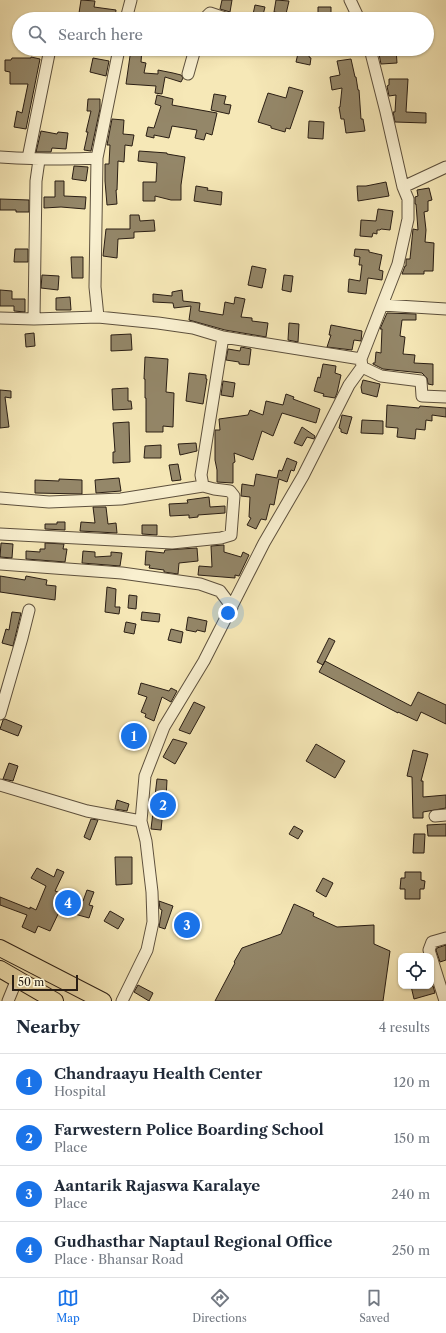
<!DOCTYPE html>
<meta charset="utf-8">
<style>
body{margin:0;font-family:"Libre Caslon Text",serif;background:#f2f2f3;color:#1f2937}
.controls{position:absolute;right:12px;bottom:12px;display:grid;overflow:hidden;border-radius:8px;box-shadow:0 1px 3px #0004}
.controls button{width:36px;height:36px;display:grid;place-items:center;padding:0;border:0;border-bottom:1px solid #e0e1e3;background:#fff;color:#1f2937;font:20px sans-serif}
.scale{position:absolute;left:12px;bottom:10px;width:66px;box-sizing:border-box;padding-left:4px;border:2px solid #2a1e14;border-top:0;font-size:11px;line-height:14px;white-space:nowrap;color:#2a1e14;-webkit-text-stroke:3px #f9f0d0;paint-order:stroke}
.you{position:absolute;left:228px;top:613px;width:14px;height:14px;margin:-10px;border:3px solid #fff;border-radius:50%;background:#1a73e8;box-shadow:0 0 0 6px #1a73e833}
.badge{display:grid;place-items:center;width:26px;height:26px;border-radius:50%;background:#1a73e8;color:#fff;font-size:13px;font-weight:700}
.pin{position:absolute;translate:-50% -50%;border:2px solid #fff;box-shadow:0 1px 4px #0006}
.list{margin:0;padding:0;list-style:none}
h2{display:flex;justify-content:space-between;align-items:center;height:52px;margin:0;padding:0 16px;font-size:17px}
h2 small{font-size:13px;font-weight:400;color:#747a83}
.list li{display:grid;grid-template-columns:26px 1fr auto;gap:12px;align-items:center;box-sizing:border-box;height:56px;padding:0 16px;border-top:1px solid #e0e1e3}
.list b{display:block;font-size:15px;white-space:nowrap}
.list p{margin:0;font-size:13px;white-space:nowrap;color:#747a83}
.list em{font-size:13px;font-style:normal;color:#747a83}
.icon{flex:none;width:22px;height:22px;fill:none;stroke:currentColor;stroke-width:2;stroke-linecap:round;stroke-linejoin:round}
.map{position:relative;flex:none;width:446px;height:1001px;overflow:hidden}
.search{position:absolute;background:#fff;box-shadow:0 1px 3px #0004;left:12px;right:12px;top:12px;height:44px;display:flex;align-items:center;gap:10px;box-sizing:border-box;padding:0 14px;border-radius:22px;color:#747a83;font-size:15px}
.sheet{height:276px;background:#fff}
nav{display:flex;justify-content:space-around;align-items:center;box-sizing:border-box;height:56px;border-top:1px solid #e0e1e3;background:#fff;font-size:11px;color:#747a83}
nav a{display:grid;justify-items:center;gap:2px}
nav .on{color:#1a73e8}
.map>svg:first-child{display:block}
</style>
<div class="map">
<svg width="446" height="1001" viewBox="0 0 446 1001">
<rect width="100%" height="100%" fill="#f6e8b7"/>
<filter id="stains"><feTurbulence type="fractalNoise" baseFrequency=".005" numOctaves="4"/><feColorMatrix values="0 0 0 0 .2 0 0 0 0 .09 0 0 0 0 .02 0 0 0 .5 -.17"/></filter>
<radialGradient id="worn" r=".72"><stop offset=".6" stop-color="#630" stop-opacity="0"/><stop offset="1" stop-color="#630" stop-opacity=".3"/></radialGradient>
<path fill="#948769" stroke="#2a1e14" d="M81,0L95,1L94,7L116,10L115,19H98L99,15L79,13Z
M222,0H232L230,12L220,9Z
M276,0L289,1L286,14L274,12Z
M255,5L265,7L262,19H252Z
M318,7H331V19H318Z
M131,49H142L141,62L146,63L144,73L158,74V70L173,73L181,75L183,78L181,82L165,77L162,94L155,93L156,86L126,84Z
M299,49H311L309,57L311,58L310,65L296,62Z
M378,49H396L397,63L381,64Z
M31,57L40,59L26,129L14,127L17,111L22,113L28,84H10V72L5,71V60H11L12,58H31Z
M93,58L109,61L106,76L90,72Z
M351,59L355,77H356L358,90H359L361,119H363L365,131L346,133L344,119H341L339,107H340L342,88L332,90L330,77L340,75L337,61Z
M389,79H408L406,112L426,113V123L395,122L393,112H395L396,95L389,96L387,86L389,85Z
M289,87L303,91L290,129L286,128L285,132L271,128V126L258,122L268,93L286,98Z
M214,94L226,96L224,104L231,105L229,114L211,110Z
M157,95L173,99L172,105L217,113L212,135L206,133L204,140L195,138L197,130L172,126L169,138L154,135V138L146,136L148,127L154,128L161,106L155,104Z
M88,99H100V109L91,151L84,150L88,132H86L91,111H87Z
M112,119L124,120L123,134L134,135L132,146L125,145L124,162L118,161L117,190H116L117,204L107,205L105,181V164H109L110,145H107Z
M309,121L324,122L323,139L308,138Z
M41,131L57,134L58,132L68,133L66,149L52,148L51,152H36Z
M139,151L167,153V154L185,157L181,185V200H171L155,196V201H143V182H156L157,163L138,161Z
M74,166L88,167L86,181L72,179Z
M55,181H64V196L86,197L85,209L61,207L44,208V197H55Z
M386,182L389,196L358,201L357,186H366Z
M196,186L208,188L207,190L222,192L221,205L194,201Z
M429,188L432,200L428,201V211L424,212L426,230L425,242L434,243L433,271H424V274H402L405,266H406V259H410L413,229L418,230L416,204H415V197L418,196L417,190Z
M0,199L29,200V212H16V210H0Z
M378,209L393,211L390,230L381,229L380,230H377V234L373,233L372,237L360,236L361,220L376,221Z
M130,215H139L140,221L154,220L155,231L134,232V238L118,239L117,258L103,256L106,229H130Z
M15,249H28V262H14Z
M355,249L369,250V252L382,255L379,270L383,271L382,280L368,278L366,294L348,292L349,279L360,281L362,265H359L360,257L354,256Z
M71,257H83V278H72Z
M252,266L266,269L262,288L248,285Z
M42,275L59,276L58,290L41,288Z
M284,275L293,276L291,292L282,290Z
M0,290L12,291V299H25V312L14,311V306H0Z
M182,290L183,301L200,303L199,311L223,315L225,302L234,304L235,297L245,299L241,317L252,318V321L268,323L266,337L225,330L189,320L191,306L174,308L173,303L153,302V294L172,296V292Z
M70,297L71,310H56V298Z
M387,313L416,314V320H402L400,336L405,337L403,354L415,355L414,363L433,364V385L428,384L427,378L422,373L383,369L373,364V363H375L376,352L381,353L382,329H380Z
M289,323L299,324L298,342L288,340Z
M331,325L362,331L361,341L354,340L352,350L327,347L331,335H329Z
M34,333L35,346L26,347L25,334Z
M131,334L132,350L111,351V335Z
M241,347L251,349L249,365L239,364V362L226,360L228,349L240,351Z
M145,357L168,359L166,392L174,393L173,427L163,426V432H146V398H145V379H144Z
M323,364L336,366L335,373L341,375L337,393L335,398L323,396L324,394L314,391L318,377L320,378Z
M189,373L206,375V379H207L203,404L186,401Z
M363,380L380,384L377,397L362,393L361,387Z
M223,381L235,383L233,397L221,395Z
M128,388V401H131L132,409L113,410L112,389Z
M0,390L11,391V398L5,397L9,427L0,428Z
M286,394L294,397L293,399L320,409L316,423L282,413L273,436L262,431L253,460L234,453L235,462L233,463V483L217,482V470L215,460V430H220L219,419L248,415L250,410L263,415L266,401L283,405Z
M387,405L419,408L420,406L446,408V417L432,415V421L426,420L425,430L416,429L415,439L397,437L398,428L386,427Z
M342,415L352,417L347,434L341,432V429L339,428Z
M362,420L383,421V434L361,433Z
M129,422L130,462L113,463V452H115L113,423Z
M302,427L315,436L314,439L307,437L302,446L294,443Z
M196,443L197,451L180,455L178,444Z
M161,445V458H144L145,446Z
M287,458L297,462L294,471L291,470L287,482L279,479L274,505L270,504L266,520L261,519L256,529L247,525L251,518L249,517L250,497L241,496L242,484L254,486L256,474L277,478L279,470L282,471Z
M178,464L181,480L172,481L169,465Z
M119,478L121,491L96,493L95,480Z
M59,479L82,480V494L35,493V480L59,481Z
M209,497L210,507L225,506V513L198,515V517L189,518V515L170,516L169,504L188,503L187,500Z
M93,507H106L108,524L116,523L117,533L80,531L81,522L95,523Z
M57,522H65V530L45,529V524H57Z
M142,525H157V535L142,534Z
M1,543L13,544L12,558L0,557Z
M45,543L64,544L63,549H67L65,562L26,559V551L40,552V549H45Z
M224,545V552L241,557L243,552L249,555L239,576L235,575V578L198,575L199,566L212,567L211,546Z
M197,548L198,561L179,563L178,574L164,572V570L149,568L150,565H145L146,551L164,553L165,550Z
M83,551L95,552V557L111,556V552L122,553L120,566L82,563Z
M0,576L25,580L26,576L47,580L46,585L56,586L55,600L0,592Z
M107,587L116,589L115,607H120L119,614L105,612Z
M129,595L137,596L136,609L128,608Z
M12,612L21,613L13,646L2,643L6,629L9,630Z
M142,612L160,614L159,622L141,620Z
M188,617L207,621L205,632L197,630L196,632L186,630Z
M126,622L136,624L134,634L124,632Z
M171,629L183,632L181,643L168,640Z
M329,638L335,641L323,665L317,662Z
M325,661L411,706L418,692L446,705V724L421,712L417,721L398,712V713L319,672Z
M141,683L169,691L171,688L177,691L171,702L162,697L154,721L145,717L146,714L141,712L147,697L138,694Z
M194,702L205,707L190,734L179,730Z
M5,719L22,726L18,736L0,729L3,720Z
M125,726L147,732L144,745L121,739Z
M173,739L187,743L175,764L163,757Z
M316,744L345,761L335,778L306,761Z
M413,750L428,754L421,781H423V797L446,795V808L423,812V818H413L412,777L407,776Z
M9,763L18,766L13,781L3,779Z
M157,779L167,780L166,799L173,800L172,811L163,810L161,830L151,829Z
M117,800L129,804L127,811L115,809Z
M91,819L98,820L90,840L84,837Z
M446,824V836H428L427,825Z
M294,826L303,831L298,839L289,834Z
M414,834H425L424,853H413Z
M115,857H132V884L116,885Z
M37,868L54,877L57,869L64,872L55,891L83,901L87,890L94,892L89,905L93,906L89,918L60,910L50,931L38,926L35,933L22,927L27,915L0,905V897L30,909V907L36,910L46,886L31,878Z
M405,872H421V880L425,881L424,889H420V899H405V889H400L401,878H405Z
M323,878L333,883L326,897L316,891Z
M159,901L173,906L165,929L159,927L162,910L160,909Z
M294,904L314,913L313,916L337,927L374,925V944L390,951L383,1001H215L235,963L234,962L242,948L281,934Z
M110,911L124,919L118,929L104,921Z
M183,920L198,928L194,936L179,929Z
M446,945V960L440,962L436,950L437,948Z
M138,985L153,993L149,1001L134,992Z
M411,986H433L435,993L414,999Z"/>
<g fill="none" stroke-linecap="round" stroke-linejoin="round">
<g stroke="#5d503d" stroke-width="13">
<path id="minor" d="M350,0L359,19
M126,19L131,0
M204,19L210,13L228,19
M188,74L195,49
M0,157C33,159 65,160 97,158L95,287L98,317L34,319L0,318
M28,158L50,49
M97,158L119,49
M403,187L446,167
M382,305L446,309
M34,319L36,181L39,160
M223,337L361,359
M362,367L381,376L421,381L422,396L446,397
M0,498L49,502L121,499L203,486
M0,534L172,543L221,538L231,535L234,496L230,491L214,489L203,486L201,475L223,337L193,328L158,323L98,317
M0,564L122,573L200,584L220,591L232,607
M0,714L22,638L29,610
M0,785L87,811L141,821
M435,816L446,815
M8,1001L17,979
M122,1001L147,950L153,922L152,892L146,841L141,821L145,776L164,727L204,661L264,543L303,476L349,385L362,367L361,359L398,264L408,219V199L403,187L386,112L370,49
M445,1001L429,950L432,942L446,938"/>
</g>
<g stroke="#2a1e14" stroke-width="18">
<path id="highway" d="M0,948L103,1001
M0,969L55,1001"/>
</g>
<use href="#minor" stroke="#f9f0d0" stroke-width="11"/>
<use href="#highway" stroke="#f6e8b7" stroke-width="16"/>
</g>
<rect width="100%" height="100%" filter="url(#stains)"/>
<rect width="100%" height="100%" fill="url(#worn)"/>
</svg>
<div class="controls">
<button><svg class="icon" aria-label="locate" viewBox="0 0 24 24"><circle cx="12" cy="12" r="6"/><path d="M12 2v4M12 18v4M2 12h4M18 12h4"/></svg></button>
</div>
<div class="scale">50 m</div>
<div class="you"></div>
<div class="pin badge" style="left:134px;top:736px">1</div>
<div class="pin badge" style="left:163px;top:805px">2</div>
<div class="pin badge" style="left:187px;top:925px">3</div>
<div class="pin badge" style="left:68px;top:903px">4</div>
<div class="search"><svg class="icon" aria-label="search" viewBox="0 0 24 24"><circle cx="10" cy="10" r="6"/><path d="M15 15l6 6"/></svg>Search here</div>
</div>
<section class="sheet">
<h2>Nearby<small>4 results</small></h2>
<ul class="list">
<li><span class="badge">1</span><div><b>Chandraayu Health Center</b><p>Hospital</p></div><em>120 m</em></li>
<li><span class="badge">2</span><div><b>Farwestern Police Boarding School</b><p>Place</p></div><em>150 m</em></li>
<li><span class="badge">3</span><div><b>Aantarik Rajaswa Karalaye</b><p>Place</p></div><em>240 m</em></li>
<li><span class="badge">4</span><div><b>Gudhasthar Naptaul Regional Office</b><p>Place · Bhansar Road</p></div><em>250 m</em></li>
</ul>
</section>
<nav>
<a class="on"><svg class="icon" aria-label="map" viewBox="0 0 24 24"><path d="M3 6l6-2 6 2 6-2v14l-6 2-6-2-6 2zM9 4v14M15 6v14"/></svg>Map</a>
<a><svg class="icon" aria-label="directions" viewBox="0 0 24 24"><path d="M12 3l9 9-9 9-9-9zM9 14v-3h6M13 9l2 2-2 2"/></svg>Directions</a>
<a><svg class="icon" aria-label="saved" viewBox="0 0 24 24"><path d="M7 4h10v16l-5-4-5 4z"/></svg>Saved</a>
</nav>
